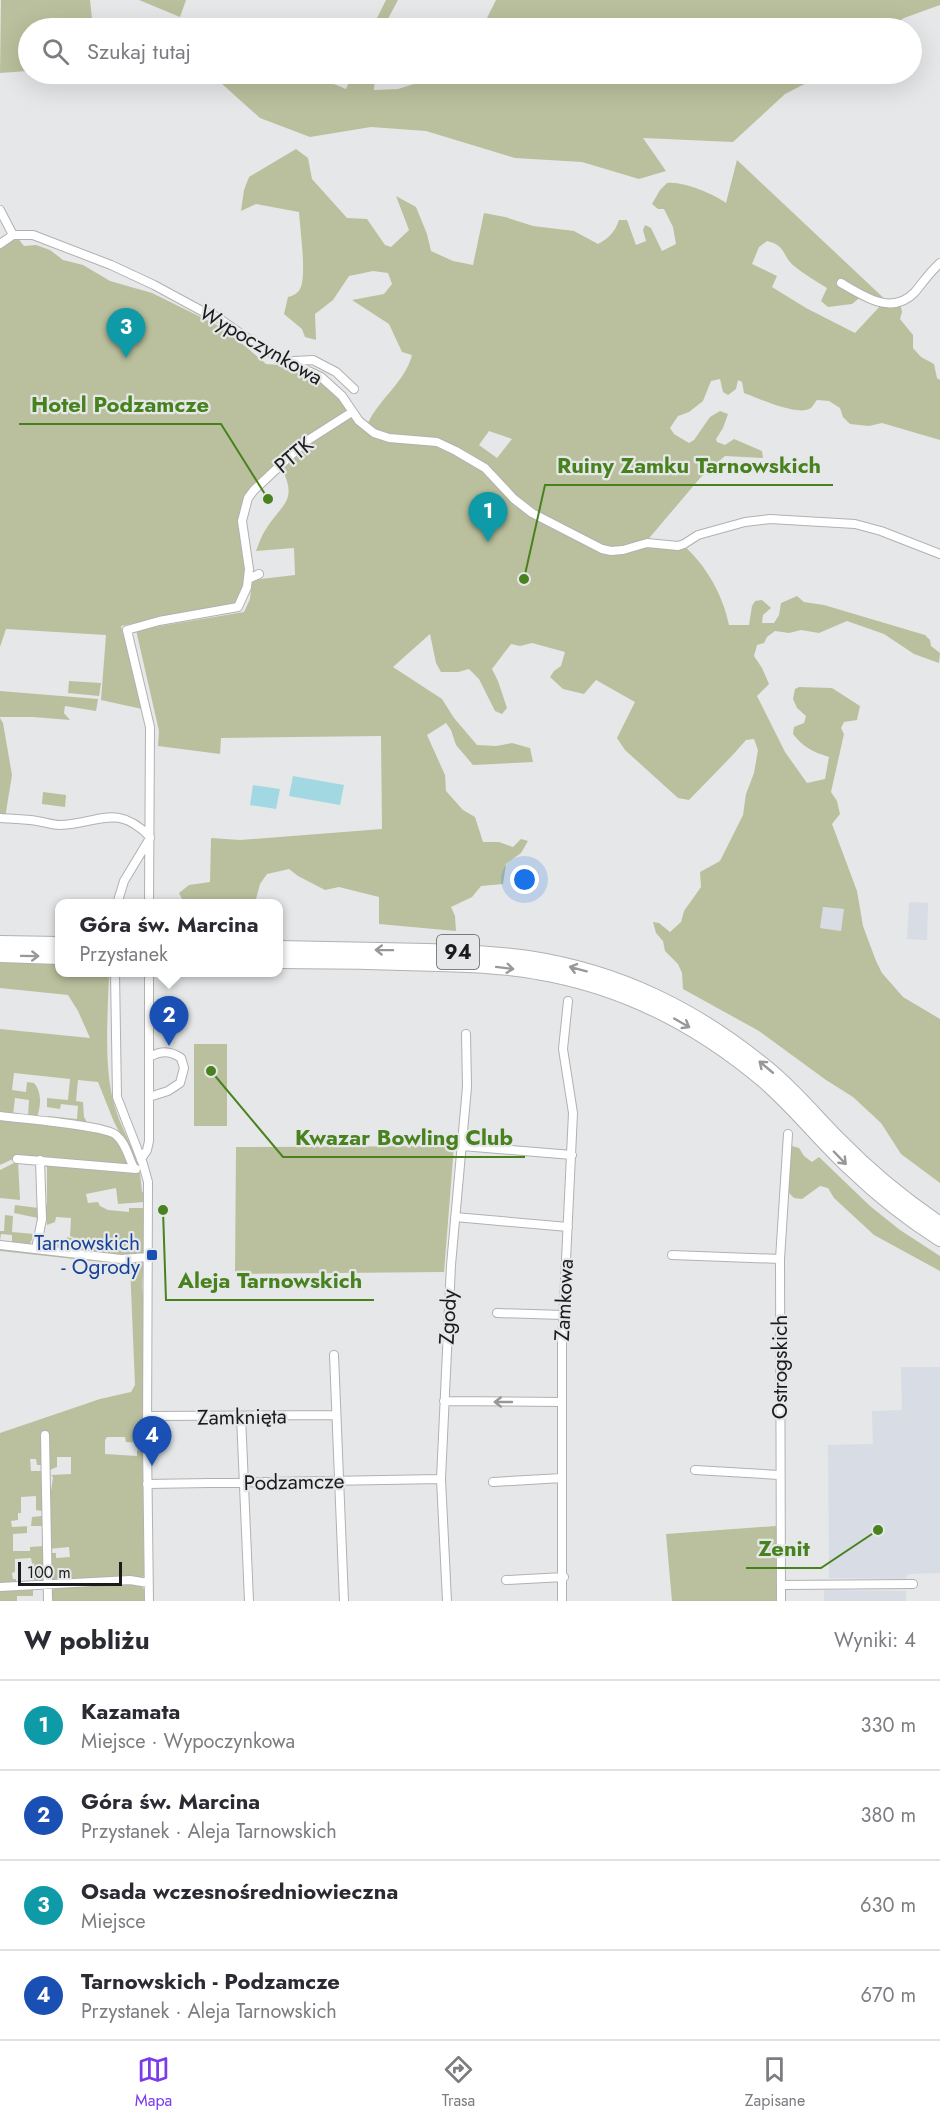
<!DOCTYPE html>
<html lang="pl">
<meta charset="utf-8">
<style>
body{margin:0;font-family:Jost,sans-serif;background:#f2f2f3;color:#2b2b33}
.scale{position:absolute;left:18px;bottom:15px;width:104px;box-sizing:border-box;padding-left:6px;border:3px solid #1a1b1b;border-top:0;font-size:16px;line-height:21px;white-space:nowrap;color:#1a1b1b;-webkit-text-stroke:4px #e6e7e8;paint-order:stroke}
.you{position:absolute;left:525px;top:880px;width:21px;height:21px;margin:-15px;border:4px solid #fff;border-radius:50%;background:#1a73e8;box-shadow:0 0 0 9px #1a73e833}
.badge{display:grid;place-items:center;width:39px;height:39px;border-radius:50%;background:#7c3aed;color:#fff;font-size:20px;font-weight:700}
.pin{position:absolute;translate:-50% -50px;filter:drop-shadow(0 2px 3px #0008)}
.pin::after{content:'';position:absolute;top:32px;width:21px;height:18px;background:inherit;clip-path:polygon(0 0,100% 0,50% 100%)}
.popup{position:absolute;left:55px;top:899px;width:228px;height:78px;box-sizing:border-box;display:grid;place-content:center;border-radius:12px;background:#fff;filter:drop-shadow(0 2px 4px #0005);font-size:20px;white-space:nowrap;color:#7c7c81}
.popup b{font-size:22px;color:#2b2b33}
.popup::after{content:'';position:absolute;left:50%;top:100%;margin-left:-12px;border:12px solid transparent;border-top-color:#fff}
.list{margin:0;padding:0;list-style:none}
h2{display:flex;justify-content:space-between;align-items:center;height:78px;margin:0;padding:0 24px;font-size:26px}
h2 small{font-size:20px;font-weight:400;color:#7c7c81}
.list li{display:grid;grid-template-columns:39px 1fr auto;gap:18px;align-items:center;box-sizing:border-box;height:90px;padding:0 24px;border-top:2px solid #e1e1e2}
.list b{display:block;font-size:22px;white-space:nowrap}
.list p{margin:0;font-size:20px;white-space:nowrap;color:#7c7c81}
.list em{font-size:20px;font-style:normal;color:#7c7c81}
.icon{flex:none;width:33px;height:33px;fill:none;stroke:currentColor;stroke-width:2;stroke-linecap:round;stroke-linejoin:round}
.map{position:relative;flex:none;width:940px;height:1601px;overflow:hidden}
.search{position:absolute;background:#fff;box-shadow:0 6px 24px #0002;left:18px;right:18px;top:18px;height:66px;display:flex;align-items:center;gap:15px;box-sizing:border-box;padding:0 21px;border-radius:33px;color:#7c7c81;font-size:22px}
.sheet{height:438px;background:#fff}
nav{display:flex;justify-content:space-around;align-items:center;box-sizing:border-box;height:84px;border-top:2px solid #e1e1e2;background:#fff;font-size:16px;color:#7c7c81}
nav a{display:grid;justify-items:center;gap:3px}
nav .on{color:#7c3aed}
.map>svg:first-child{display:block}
</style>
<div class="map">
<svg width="940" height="1601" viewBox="0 0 940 1601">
<rect width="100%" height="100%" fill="#e6e7e8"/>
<path fill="#d8dce4" d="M909,902L928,903L927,940L907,939Z
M822,907L844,909L842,931L820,928Z
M901,1367H940V1573L908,1574L905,1579L829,1578L828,1445L873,1444L872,1411L902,1410Z
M824,1590L906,1591V1601H824Z"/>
<path fill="#bac09d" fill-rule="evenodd" d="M1,0H90L93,28H28V71L0,73Z
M139,0H186L180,17Z
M386,0H398L383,28H372Z
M496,0H940V5L904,18L889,28H482Z
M211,74H309L346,89L353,74H375L374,90L398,89L445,74H824L785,94L733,142L643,138L666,171L639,179L582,162L515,158L426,131L371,127L310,137L260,118Z
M296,149L308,158L312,179L347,218L367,219L385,245L391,247L409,230L396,196L416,207L427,234L431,251L453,261L473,265L484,213L505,217L533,226L574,231L598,244C609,238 615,232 619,220H627L636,245L646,241L643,230L645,225L651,228L662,251L676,244L673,227L664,209H658L652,204L660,190L667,183C683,181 714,194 726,203L737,160L890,304L900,302L902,312L900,319L913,335V348L921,357L934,364L937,378L940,380V440L882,423L869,426L850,424L843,417L840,408L829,401L817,400C815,402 813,406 811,408C798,417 758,398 744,393L742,382L738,380L736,389L728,395L723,392L720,379L711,381L703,401L689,412L678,416L670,428L674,434L689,443L694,440L710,417L720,411L728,414L723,428L716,439L717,442L725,445L734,439L762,451L763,458L725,456L701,477L645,543L683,545C706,565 723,595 729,625H749L752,606L755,601L762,600L771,608L763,615L762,623H774L779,615L781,603L797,596L804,602L824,605L925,635L930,640L931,646L940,653L939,663L914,654L884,634L847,621L819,633L801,630L789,633L775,631L767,637L764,643L757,645L754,656L762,668L769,684L757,696L785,752L807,783L825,779L829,757C813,752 803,747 793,734L794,727L804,723L806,716L797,708L793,699L795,689L799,687L832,688L860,706L857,720L844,722L841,728L844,734L831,792L837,801L840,814L832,824L857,891L863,926L876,961L882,973L903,997L940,1019V1183L901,1154L881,1123L853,1097L826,1080L759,1031L683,989L682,973L678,964L665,951L663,941L656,933L653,922L659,923L670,932L681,922L684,911L701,887L700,872L720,861L743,815L746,794L754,773L758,750L754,739L746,740C728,761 708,780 689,800L678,798L625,750L617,738L635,702L596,680L584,694L563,689L550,677L554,671L561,666L565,652L532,643L520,646L511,644L492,669L498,681L507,708L502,714L495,711L479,679L469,669L458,672H441L436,663L430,634L393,667L442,699L454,718L477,745L496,746L512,743L530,748L533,762L473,765L456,745L451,730L446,723L427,735L445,775L446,791L463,810L475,817L483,842H499L513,847L521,839L528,841L521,853L506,864L503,884L481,886L472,897L451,907L455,916L456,931L379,924V897L339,887L325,890L298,876L289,869L267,874L260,884L255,903H184L179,893L189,885L210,882L211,838L240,840L382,829L381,736L221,738L220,754L158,746L159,731L136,630L244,612L250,599L252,580L295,575L294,548L256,551C259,544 261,536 266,529C283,502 299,501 280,465L305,442L356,413L368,423C380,398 405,382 412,355L402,352L389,324L352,300L384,294L392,284L388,273L373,271L349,276L333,300L315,314L316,340L305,337L302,329L284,314L288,297C293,296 298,293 300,289C307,277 300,228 299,212L256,204L241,211L244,190L249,177ZM767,241C786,245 782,256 794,266C805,275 816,281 827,288L821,301L828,307L852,304L863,295L882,304L855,333L806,308L772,287L777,276L752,264L759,247ZM489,431L512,439L497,458L479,445ZM823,907L844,909L841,931L820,928Z
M17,237L24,246L36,245L50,250L63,260L83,265L110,281L152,293L225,329L266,364L294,366L325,383L343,401L347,411L273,470L240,516L244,558V585L237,602L220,609L170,616L121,626L142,709L101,700L106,635L6,629L0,647V244Z
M69,681L101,683L99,696L68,693Z
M0,691L98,699L96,711L65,706L64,713L70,720L33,717H0Z
M0,718L3,723L12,775L5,818H0Z
M43,792L66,795L65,807L42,804Z
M0,961L59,962L60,972L109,973C108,1013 103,1069 115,1107C121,1128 133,1147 139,1168L114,1122L98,1082L78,1080L76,1101L83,1102L84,1117L88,1124L47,1119L48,1116L77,1119L78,1106L61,1104L60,1109L47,1107V1098L68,1100L70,1079L14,1073L12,1090L26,1092L27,1082L34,1083C42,1092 41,1106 37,1117L28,1116L29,1100L15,1098L13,1115L0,1113V1029L90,1038L78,1011L68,995L0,988Z
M194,1044H227V1126H194Z
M0,1119L100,1131L117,1139L128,1164L127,1165L17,1157L0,1165Z
M789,1145L799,1148L804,1156L812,1162L819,1157L870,1206L900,1230L940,1256V1271L874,1235L834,1198L828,1188L820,1186L802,1199L794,1198L786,1190Z
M454,1146L444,1272L235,1274L236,1147Z
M18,1161L20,1200L0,1198V1170Z
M47,1163L140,1173L142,1192L144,1193V1202L118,1204L116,1188L86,1194L88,1203L98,1202L100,1206L108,1210L129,1212V1208H144V1253C130,1261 95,1253 79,1252V1240L70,1236L71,1218L56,1217L55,1222L47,1225L45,1205H47Z
M15,1205L38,1208V1218L14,1213Z
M5,1215L13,1216L12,1232L34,1234L30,1244L12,1242V1235L1,1234L0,1241V1231H4Z
M67,1237L74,1239L72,1251L44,1247L45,1238L67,1242Z
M0,1248L144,1261C144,1273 140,1287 144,1297L143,1443L126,1442L125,1437H107L105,1440V1454L137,1456V1450L143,1451L144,1575L143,1577L53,1581L50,1578L49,1553H56V1558L70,1557L69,1547L49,1549L50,1498L53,1477L51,1475L71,1474V1457H57V1467L50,1470V1436L41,1435V1465H37L36,1459H30L31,1471H45L44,1508L42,1511L36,1510V1496L21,1497V1513H18V1520L11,1521L12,1527L31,1526L32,1517L42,1516V1526H27V1533L13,1534V1551H30V1547L44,1546L45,1579L43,1582L33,1583L35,1569H33L31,1558L15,1559V1572L12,1573L13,1579H16V1584L0,1585V1433L100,1399L131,1392L135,1385L130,1265L0,1251Z
M776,1526L778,1601H672L666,1534Z
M139,1584L144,1589L145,1601H51L52,1589L56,1586Z
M0,1588L33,1589V1596H17V1601H0Z"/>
<path fill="#a1d8e1" d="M293,776L344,785L340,805L289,796Z
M253,785L280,789L276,809L250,805Z"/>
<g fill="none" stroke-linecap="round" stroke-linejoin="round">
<g stroke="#b1b1b3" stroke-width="10">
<path id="street" d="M0,210L13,235
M0,244L13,235H33L111,265L154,285L202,311L217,317L261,348L321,377L342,396L359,421L374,433L389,438L437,442L456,451L485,468L514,499L532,513L602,549L611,551L623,550L647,543L678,546L684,544L698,535L745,522L770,519L855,524L881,531L940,554
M841,283C865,297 892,316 915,292C923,282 930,272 940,263
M294,361L313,360L336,372L354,389
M248,579L259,574
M0,818C12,819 25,819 37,821C45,822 52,825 60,825C98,824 117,802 150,837
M117,904L124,881L150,838
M149,904L150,727L127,630L159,621L238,607L247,587L249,569L242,521L248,498L254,490L305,442L352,412
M115,972L117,1097L143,1164L148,1182L147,1442L149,1601
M149,1057C161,1051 169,1050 181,1058L184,1068L180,1083L168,1091L149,1097
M0,1116C21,1119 104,1125 116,1135C126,1143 128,1157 134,1168
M462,1146L572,1155
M17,1159L136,1169
M141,1159L147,1150L149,1141V978
M455,1217L568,1227
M0,1245L121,1259L148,1257
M36,1249L42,1219L40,1160
M672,1255L780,1259
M497,1313L563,1315
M334,1355L344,1601
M444,1401L562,1402
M148,1416L336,1415
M241,1416L249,1601
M45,1435L48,1601
M695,1470L779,1475
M493,1482L562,1478
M147,1484L441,1479
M506,1580L564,1577
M781,1585L913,1584
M0,1587L130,1580L148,1583
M447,1601L441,1479L451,1265L467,1087L466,1034
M562,1601V1344L573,1113L563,1049L568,1001
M781,1601L780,1259L788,1134"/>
</g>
<g stroke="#b1b1b3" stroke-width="16">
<path id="primary" d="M0,943L60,944
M278,948C328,949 378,950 428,951C462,952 495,953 528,958C620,972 697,1010 768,1069C794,1090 815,1116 839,1140C870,1172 903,1199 940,1224
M0,955L60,957
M278,961C332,961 385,962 438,964C471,965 505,966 537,972C622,986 699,1026 764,1081C795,1108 821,1141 851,1169C878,1195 908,1219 940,1239"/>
</g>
<use href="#street" stroke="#fff" stroke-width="8"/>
<use href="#primary" stroke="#fff" stroke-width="14"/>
</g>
<defs><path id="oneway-shaft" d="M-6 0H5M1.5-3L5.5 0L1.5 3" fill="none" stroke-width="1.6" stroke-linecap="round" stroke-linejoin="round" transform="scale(1.5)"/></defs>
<g stroke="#989898">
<use href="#oneway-shaft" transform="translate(384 950) rotate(-179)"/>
<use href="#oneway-shaft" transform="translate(30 956) rotate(1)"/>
<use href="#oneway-shaft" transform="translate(505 968) rotate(7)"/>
<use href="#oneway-shaft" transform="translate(578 969) rotate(-165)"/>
<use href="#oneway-shaft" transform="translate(682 1023) rotate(30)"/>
<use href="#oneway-shaft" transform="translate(766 1067) rotate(-140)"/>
<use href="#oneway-shaft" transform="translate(840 1158) rotate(46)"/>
<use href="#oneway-shaft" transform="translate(503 1402) rotate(-180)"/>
</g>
<rect fill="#1a4fb4" stroke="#e6e7e8" stroke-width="2" x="146" y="1249" width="12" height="12" rx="3"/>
<g text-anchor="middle" stroke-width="4.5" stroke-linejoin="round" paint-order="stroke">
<rect fill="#e6e7e8" stroke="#575858" stroke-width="1.5" x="437" y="935" width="42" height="34" rx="4.5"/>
<g font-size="20" font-weight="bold" fill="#1a1b1b">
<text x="458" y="959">94</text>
</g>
<g font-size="21" fill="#1a1b1b" stroke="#e6e7e8">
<text transform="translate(261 345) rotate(30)" y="7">Wypoczynkowa</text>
<text transform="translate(294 455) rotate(-40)" y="7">PTTK</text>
<text transform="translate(564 1300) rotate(-87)" y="7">Zamkowa</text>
<text transform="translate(448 1317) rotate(-87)" y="7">Zgody</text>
<text transform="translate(780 1367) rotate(-90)" y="7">Ostrogskich</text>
<text transform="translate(242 1417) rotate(-1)" y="7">Zamknięta</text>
<text transform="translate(294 1482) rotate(-1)" y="7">Podzamcze</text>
</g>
<g font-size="21" fill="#164399" stroke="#e6e7e8" text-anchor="end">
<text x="140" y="1250">Tarnowskich<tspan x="140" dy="24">- Ogrody</tspan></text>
</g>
</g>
<path fill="none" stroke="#48821e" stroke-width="2" d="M268 499L221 424H19M524 579L545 485H833M211 1071L283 1157H525M163 1210L166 1300H374M878 1530L821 1568H746"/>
<g fill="#48821e" stroke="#e6e7e8" stroke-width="2">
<circle cx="268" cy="499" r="6"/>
<circle cx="524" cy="579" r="6"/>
<circle cx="211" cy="1071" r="6"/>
<circle cx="163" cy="1210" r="6"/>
<circle cx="878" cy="1530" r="6"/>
</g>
<g font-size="22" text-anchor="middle" font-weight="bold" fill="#48821e" stroke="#e6e7e8" stroke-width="4.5" stroke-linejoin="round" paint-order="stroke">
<text x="120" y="412">Hotel Podzamcze</text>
<text x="689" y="473">Ruiny Zamku Tarnowskich</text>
<text x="404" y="1145">Kwazar Bowling Club</text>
<text x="270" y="1288">Aleja Tarnowskich</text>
<text x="784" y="1556">Zenit</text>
</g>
</svg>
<div class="scale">100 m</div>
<div class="you"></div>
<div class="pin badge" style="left:488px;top:542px;background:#0f9aa8">1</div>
<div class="pin badge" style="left:169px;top:1046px;background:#1a4fb4">2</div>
<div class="popup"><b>Góra św. Marcina</b>Przystanek</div>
<div class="pin badge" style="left:126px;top:358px;background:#0f9aa8">3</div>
<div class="pin badge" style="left:152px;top:1466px;background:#1a4fb4">4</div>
<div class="search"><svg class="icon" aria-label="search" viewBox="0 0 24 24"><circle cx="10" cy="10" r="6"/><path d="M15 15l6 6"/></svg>Szukaj tutaj</div>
</div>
<section class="sheet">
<h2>W pobliżu<small>Wyniki: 4</small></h2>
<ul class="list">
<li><span class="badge" style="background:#0f9aa8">1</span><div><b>Kazamata</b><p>Miejsce · Wypoczynkowa</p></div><em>330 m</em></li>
<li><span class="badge" style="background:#1a4fb4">2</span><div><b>Góra św. Marcina</b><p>Przystanek · Aleja Tarnowskich</p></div><em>380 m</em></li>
<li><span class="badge" style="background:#0f9aa8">3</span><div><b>Osada wczesnośredniowieczna</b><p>Miejsce</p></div><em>630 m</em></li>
<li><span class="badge" style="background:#1a4fb4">4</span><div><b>Tarnowskich - Podzamcze</b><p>Przystanek · Aleja Tarnowskich</p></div><em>670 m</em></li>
</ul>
</section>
<nav>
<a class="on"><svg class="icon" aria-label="map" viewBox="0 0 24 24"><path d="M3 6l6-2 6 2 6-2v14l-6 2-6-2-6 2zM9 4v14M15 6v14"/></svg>Mapa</a>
<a><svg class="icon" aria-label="directions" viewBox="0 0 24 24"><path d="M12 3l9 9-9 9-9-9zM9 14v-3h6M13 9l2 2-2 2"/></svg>Trasa</a>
<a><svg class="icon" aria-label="saved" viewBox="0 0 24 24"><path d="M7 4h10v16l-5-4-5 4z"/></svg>Zapisane</a>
</nav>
